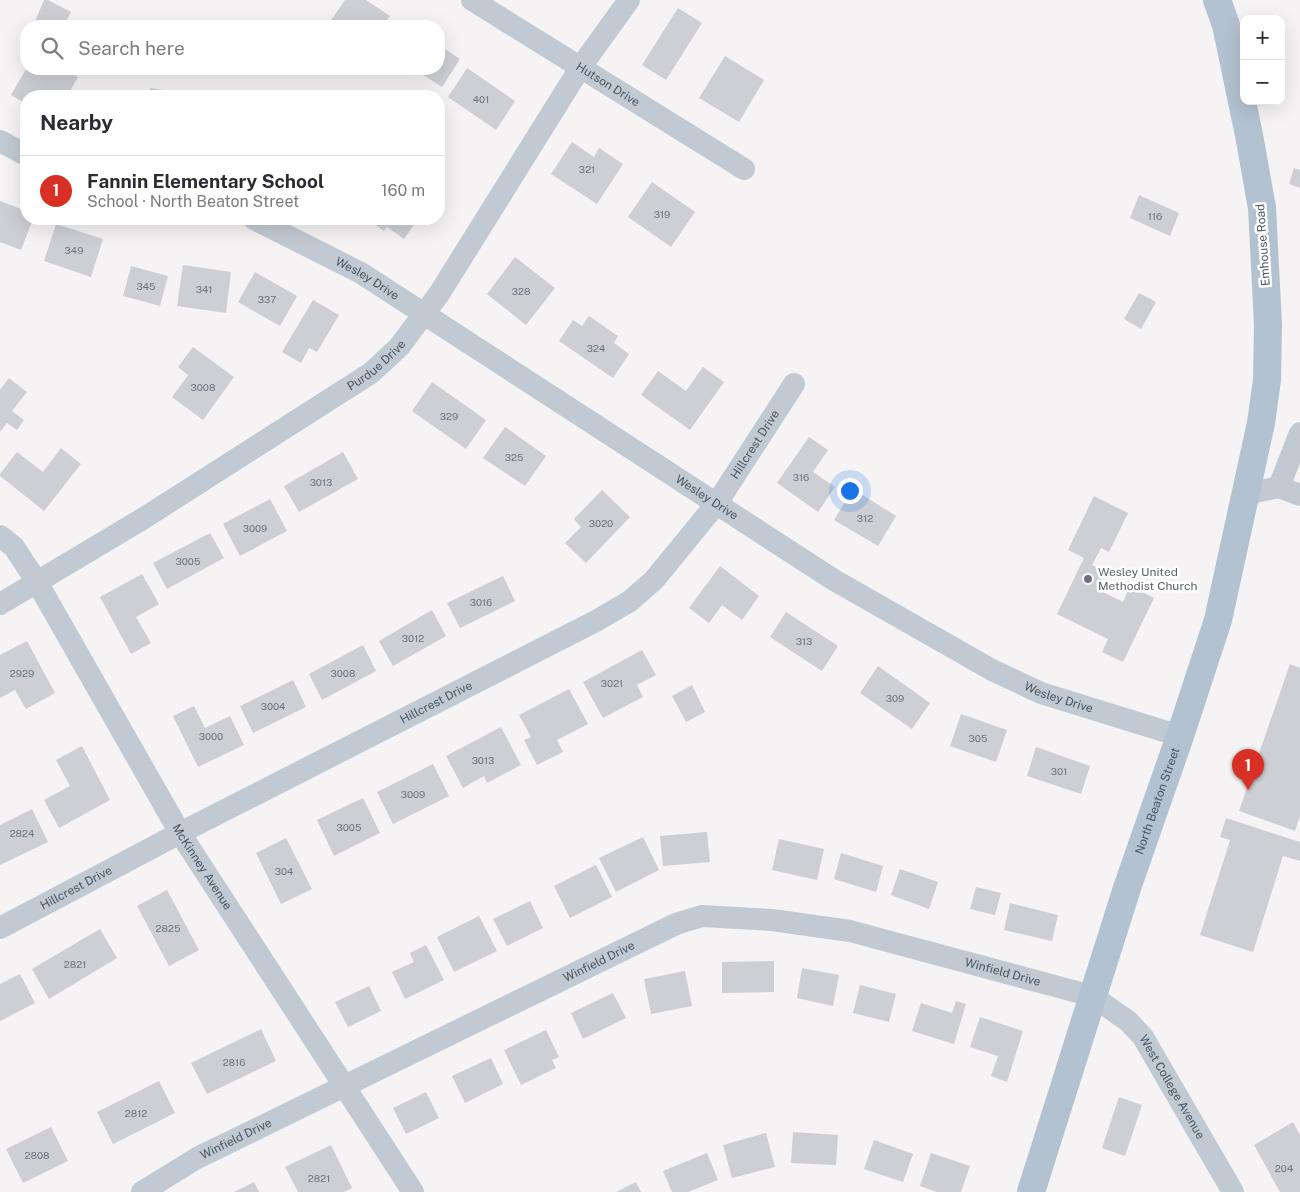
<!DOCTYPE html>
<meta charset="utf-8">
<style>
body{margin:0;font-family:"Public Sans",sans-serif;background:#f2f2f3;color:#2b2b33}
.controls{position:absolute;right:15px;top:15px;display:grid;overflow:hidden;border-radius:10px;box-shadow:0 5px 20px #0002}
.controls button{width:45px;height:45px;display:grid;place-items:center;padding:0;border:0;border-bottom:1px solid #e1e1e2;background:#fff;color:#2b2b33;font:25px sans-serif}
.you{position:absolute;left:849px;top:490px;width:18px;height:18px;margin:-12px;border:4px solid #fff;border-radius:50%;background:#1a73e8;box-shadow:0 0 0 8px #1a73e833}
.badge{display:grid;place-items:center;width:32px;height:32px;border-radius:50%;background:#d93025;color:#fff;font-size:16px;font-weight:700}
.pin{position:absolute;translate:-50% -41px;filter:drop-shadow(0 1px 2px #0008)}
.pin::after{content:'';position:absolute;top:26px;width:18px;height:15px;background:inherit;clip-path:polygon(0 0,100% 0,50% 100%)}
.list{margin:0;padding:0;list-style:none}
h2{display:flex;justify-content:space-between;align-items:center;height:65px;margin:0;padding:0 20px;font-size:21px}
h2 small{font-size:16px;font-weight:400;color:#7c7c81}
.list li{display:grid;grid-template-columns:32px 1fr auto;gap:15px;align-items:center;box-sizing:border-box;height:70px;padding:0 20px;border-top:1px solid #e1e1e2}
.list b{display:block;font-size:19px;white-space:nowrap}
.list p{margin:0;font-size:16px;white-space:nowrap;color:#7c7c81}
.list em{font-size:16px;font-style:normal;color:#7c7c81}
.icon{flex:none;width:28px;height:28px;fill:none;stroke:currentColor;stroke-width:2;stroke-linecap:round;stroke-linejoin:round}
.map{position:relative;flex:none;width:1300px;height:1192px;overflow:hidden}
.search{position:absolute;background:#fff;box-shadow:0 5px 20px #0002;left:20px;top:20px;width:425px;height:55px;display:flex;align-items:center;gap:12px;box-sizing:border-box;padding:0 18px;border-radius:20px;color:#7c7c81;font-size:19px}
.panel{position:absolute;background:#fff;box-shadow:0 5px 20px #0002;left:20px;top:90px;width:425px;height:135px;border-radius:20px}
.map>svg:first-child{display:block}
</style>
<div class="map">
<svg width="1300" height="1192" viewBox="0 0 1300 1192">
<rect width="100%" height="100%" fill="#f5f3f3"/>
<path fill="#cdcfd5" d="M44,0H48L71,12L64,26H33Z
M345,0H366L390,16L383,26H327Z
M678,8L702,23L666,80L642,65Z
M439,45L460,59L442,87L414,69H439Z
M725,56L764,80L739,122L699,98Z
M467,68L515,101L496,130L448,97Z
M26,69H63L78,77L67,96H26V104L11,95Z
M150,88L181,93V96H149Z
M572,142L594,157L599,148L623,164L597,204L551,174Z
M1294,168L1300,170V188L1289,184Z
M652,182L695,212L671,247L628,217Z
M1139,195L1179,213L1170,236L1130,218Z
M0,201L26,211V219H33L21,250L0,242Z
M367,219H418L404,239L387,227L384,231Z
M56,224L103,239L91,277L44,261Z
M515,257L555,288L526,325L487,294Z
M183,265L231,272L226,313L177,306Z
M131,266L168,276L160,306L123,296Z
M255,272L297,296L280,326L238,302Z
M1139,293L1156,302L1141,329L1124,319Z
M313,300L339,315L317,352L309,348L301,363L282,352Z
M589,316L618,336L614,343L629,354L613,378L559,341L573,320L582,326Z
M193,347L234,377L203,420L172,397L188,375L178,367Z
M703,367L724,382L690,430L641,395L658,371L686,391Z
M9,378L27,392L12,411L24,420L17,430L7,423L0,432V390Z
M432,382L486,420L466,449L412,411Z
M505,427L546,456L525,486L483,458Z
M809,437L828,450L813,472L835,487L818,512L777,483Z
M61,448L81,464L44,511L0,476V474L17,452L43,472Z
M343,452L358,479L299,512L284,486Z
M853,489L896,516L878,546L834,520Z
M602,490L630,517L586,563L565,543L581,527L574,519Z
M1094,496L1128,513L1109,552L1101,548L1092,565L1105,571L1097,589L1123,602L1130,586L1154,598L1123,662L1102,652L1108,639L1057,614L1084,558L1068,550Z
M270,499L287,531L240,556L223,524Z
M210,533L224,558L167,589L153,563Z
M720,566L759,596L742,620L722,605L709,623L689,608Z
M142,574L159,604L136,617L151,643L131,654L100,597Z
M503,576L515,601L460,628L447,603Z
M432,610L446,636L393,666L379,641Z
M786,612L838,646L822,671L770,637Z
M27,641L55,693L26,709L15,690L0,698V655Z
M363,645L376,671L322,700L309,674Z
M642,650L656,675L637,685L643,697L603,718L583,682Z
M1290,664L1300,668V816L1295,831L1239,811Z
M878,666L930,703L912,729L860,693Z
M293,680L306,707L253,733L240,706Z
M692,685L705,712L686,722L672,696Z
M569,689L588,724L557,740L563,752L537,765L524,740L531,737L519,715Z
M194,706L205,728L230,716L244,745L198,767L173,716Z
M961,714L1007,730L996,762L950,746Z
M501,727L521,765L487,783L484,776L463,788L446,756Z
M82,746L110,800L59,828L44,800L70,786L56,760Z
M1036,747L1090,766L1081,794L1027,776Z
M433,764L449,796L393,824L377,792Z
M363,798L380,833L334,856L317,820Z
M32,809L48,842L0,865V825Z
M1226,818L1300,842V861L1283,856L1253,952L1200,935L1230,840L1220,837Z
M707,832L710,862L663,866L660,836Z
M643,837L659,870L616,892L599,858Z
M286,838L312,889L281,904L256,853Z
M779,839L824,849L817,880L772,870Z
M841,853L883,866L876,892L834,879Z
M596,865L612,897L570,918L554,886Z
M900,869L938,882L929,909L891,895Z
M976,887L1001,893L995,915L970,909Z
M167,890L199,950L169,966L137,906Z
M530,901L543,928L507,946L493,919Z
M1010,903L1058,915L1052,941L1004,930Z
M479,916L497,951L454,972L437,937Z
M100,929L117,958L49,999L32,969Z
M426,945L444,980L405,999L392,972L414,962L410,953Z
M774,961V992L722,993V962Z
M802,968L839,975L833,1006L797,998Z
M685,971L692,1006L651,1014L644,979Z
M20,974L35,1003L0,1021V984Z
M860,985L896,994L889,1022L853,1013Z
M369,986L381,1011L348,1027L335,1002Z
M613,993L626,1018L583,1039L571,1013Z
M956,1001L966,1004L954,1044L912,1031L921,1003L952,1013Z
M980,1017L1023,1031L1007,1082L991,1076L998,1056L970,1047Z
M261,1029L276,1061L207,1094L191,1063Z
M546,1030L559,1057L552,1060L556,1068L521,1085L504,1050Z
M491,1058L503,1084L465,1103L452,1076Z
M159,1081L175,1113L113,1144L97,1112Z
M426,1092L439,1118L406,1134L393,1108Z
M1119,1097L1142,1105L1125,1156L1102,1148Z
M1293,1122L1300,1135V1192H1280L1254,1145Z
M51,1127L68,1161L23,1183L6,1149Z
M793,1132L838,1135L836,1165L791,1163Z
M766,1133L775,1167L732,1178L723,1145Z
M874,1140L913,1154L903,1182L864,1169Z
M331,1145L352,1188L344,1192H298L285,1167Z
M707,1153L718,1180L688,1192H672L663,1171Z
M931,1153L970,1166L961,1192H937L920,1186Z
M254,1182L259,1192H234Z
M636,1182L641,1192H616Z"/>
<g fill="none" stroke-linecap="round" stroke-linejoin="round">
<g stroke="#c1cad2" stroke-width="22">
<path id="s1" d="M472,0L744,169"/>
<path d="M0,141L26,155"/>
<path id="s2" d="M254,219L361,273L834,580L992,670L1041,693L1180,736"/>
<path d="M1279,487L1300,495"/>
<path d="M1246,494L1279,487L1300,433"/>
<path id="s3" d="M0,536L14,547L37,582L180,833L413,1192"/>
<path id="s4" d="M0,604L144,518L371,373L399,347L439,294L580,68L629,0"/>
<path id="s5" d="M0,928L180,833L596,621L630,601L654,580L717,503L794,384"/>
<path id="s6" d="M142,1192L197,1158L676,924L702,916L772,920L850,931L1092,996L1128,1021L1143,1037L1233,1192"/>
</g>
<path stroke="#b3c2d1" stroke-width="28" id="s7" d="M1031,1192L1127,888L1180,736L1218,620L1261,423L1267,380L1268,325L1262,208L1249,135L1226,25L1217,0"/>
</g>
<circle fill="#6b7280" stroke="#fff" stroke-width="2" cx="1088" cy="579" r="5"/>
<g text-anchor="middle" stroke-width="5" stroke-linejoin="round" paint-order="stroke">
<g font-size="10" fill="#6b747e">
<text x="481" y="103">401</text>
<text x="587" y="173">321</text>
<text x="662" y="218">319</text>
<text x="1155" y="220">116</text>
<text x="74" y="254">349</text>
<text x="146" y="290">345</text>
<text x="204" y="293">341</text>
<text x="521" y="295">328</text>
<text x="267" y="303">337</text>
<text x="596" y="352">324</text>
<text x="203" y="391">3008</text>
<text x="449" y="420">329</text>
<text x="514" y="461">325</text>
<text x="801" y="481">316</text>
<text x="321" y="486">3013</text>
<text x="865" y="522">312</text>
<text x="601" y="527">3020</text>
<text x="255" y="532">3009</text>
<text x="188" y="565">3005</text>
<text x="481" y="606">3016</text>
<text x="413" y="642">3012</text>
<text x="804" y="645">313</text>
<text x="22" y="677">2929</text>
<text x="343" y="677">3008</text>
<text x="612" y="687">3021</text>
<text x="895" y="702">309</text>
<text x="273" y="710">3004</text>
<text x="211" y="740">3000</text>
<text x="978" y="742">305</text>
<text x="483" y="764">3013</text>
<text x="1059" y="775">301</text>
<text x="413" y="798">3009</text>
<text x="349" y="831">3005</text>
<text x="22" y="837">2824</text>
<text x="284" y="875">304</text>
<text x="168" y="932">2825</text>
<text x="75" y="968">2821</text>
<text x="234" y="1066">2816</text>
<text x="136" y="1117">2812</text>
<text x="37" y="1159">2808</text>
<text x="1284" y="1172">204</text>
<text x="319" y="1182">2821</text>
</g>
<g font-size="12" fill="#4a5661" stroke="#fff">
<text dy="4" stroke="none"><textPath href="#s1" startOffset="160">Hutson Drive</textPath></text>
<text transform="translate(1263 245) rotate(-94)" y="4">Emhouse Road</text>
<text dy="4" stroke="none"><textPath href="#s2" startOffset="128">Wesley Drive</textPath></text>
<text dy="4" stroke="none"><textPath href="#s4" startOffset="446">Purdue Drive</textPath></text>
<text dy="4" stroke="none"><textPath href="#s5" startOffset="911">Hillcrest Drive</textPath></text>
<text dy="4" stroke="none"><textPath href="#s2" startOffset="532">Wesley Drive</textPath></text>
<text dy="4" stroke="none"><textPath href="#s2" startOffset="938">Wesley Drive</textPath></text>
<text dy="4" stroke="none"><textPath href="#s5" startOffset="491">Hillcrest Drive</textPath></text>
<text dy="4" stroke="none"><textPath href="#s7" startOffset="411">North Beaton Street</textPath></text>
<text dy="4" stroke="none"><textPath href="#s3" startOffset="389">McKinney Avenue</textPath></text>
<text dy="4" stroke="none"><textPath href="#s5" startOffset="86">Hillcrest Drive</textPath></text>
<text dy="4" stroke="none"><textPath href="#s6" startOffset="512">Winfield Drive</textPath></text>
<text dy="4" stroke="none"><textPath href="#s6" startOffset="932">Winfield Drive</textPath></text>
<text dy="4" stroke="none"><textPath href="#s6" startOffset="1148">West College Avenue</textPath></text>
<text dy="4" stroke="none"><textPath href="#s6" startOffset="108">Winfield Drive</textPath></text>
</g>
<g font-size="12" fill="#5b616d" stroke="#fff" text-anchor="start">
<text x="1098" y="576">Wesley United<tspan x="1098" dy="14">Methodist Church</tspan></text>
</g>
</g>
</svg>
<div class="controls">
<button>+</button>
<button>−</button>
</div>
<div class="you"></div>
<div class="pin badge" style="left:1248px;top:790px">1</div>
<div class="search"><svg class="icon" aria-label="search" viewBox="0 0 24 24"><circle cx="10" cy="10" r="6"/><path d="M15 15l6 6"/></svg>Search here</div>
<section class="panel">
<h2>Nearby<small></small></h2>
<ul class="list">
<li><span class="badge">1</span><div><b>Fannin Elementary School</b><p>School · North Beaton Street</p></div><em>160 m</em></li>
</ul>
</section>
</div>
